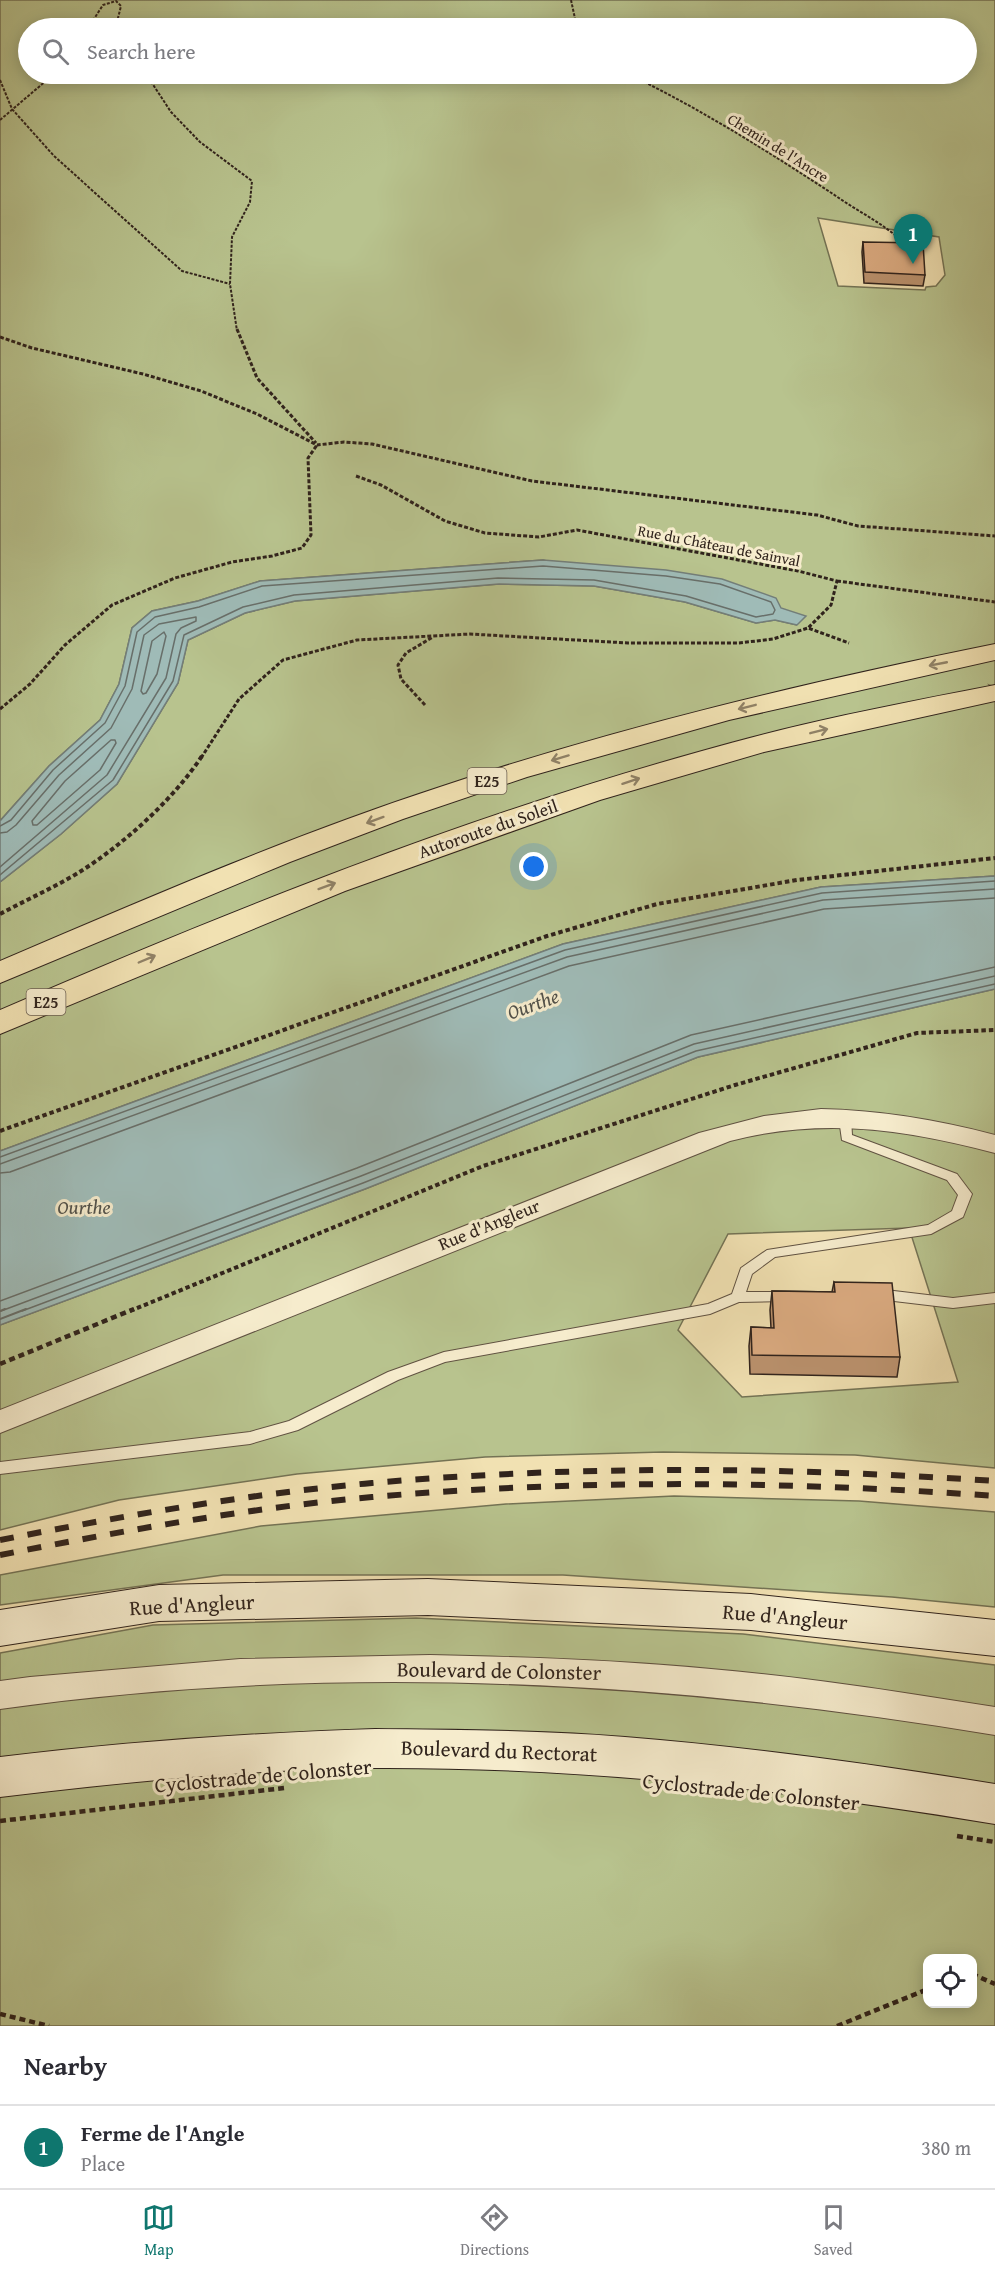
<!DOCTYPE html>
<meta charset="utf-8">
<style>
body{margin:0;font-family:"Gentium Book Plus",serif;background:#f7f7f7;color:#2b2b33}
.controls{position:absolute;right:18px;bottom:18px;display:grid;overflow:hidden;border-radius:12px;box-shadow:0 3px 15px #0003}
.controls button{width:54px;height:54px;display:grid;place-items:center;padding:0;border:0;border-bottom:2px solid #e1e1e2;background:#fff;color:#2b2b33;font:30px sans-serif}
.you{position:absolute;left:534px;top:867px;width:21px;height:21px;margin:-15px;border:4px solid #fff;border-radius:50%;background:#1a73e8;box-shadow:0 0 0 9px #1a73e833}
.badge{display:grid;place-items:center;width:39px;height:39px;border-radius:50%;background:#0f766e;color:#fff;font-size:20px;font-weight:700}
.pin{position:absolute;translate:-50% -50px;filter:drop-shadow(0 2px 3px #0008)}
.pin::after{content:'';position:absolute;top:32px;width:21px;height:18px;background:inherit;clip-path:polygon(0 0,100% 0,50% 100%)}
.list{margin:0;padding:0;list-style:none}
h2{display:flex;justify-content:space-between;align-items:center;height:78px;margin:0;padding:0 24px;font-size:26px}
h2 small{font-size:20px;font-weight:400;color:#7c7c81}
.list li{display:grid;grid-template-columns:39px 1fr auto;gap:18px;align-items:center;box-sizing:border-box;height:84px;padding:0 24px;border-top:2px solid #e1e1e2}
.list b{display:block;font-size:22px;white-space:nowrap}
.list p{margin:0;font-size:20px;white-space:nowrap;color:#7c7c81}
.list em{font-size:20px;font-style:normal;color:#7c7c81}
.icon{flex:none;width:33px;height:33px;fill:none;stroke:currentColor;stroke-width:2;stroke-linecap:round;stroke-linejoin:round}
.map{position:relative;flex:none;width:995px;height:2026px;overflow:hidden}
.search{position:absolute;background:#fff;box-shadow:0 3px 15px #0003;left:18px;right:18px;top:18px;height:66px;display:flex;align-items:center;gap:15px;box-sizing:border-box;padding:0 21px;border-radius:33px;color:#7c7c81;font-size:22px}
.sheet{height:162px;background:#fff}
nav{display:flex;justify-content:space-around;align-items:center;box-sizing:border-box;height:84px;border-top:2px solid #e1e1e2;background:#fff;font-size:16px;color:#7c7c81}
nav a{display:grid;justify-items:center;gap:3px}
nav .on{color:#0f766e}
.map>svg:first-child{display:block}
</style>
<div class="map">
<svg width="995" height="2026" viewBox="0 0 995 2026">
<rect width="100%" height="100%" fill="#f1e1b2"/>
<filter id="stains"><feTurbulence type="fractalNoise" baseFrequency=".00333" numOctaves="4"/><feColorMatrix values="0 0 0 0 .2 0 0 0 0 .09 0 0 0 0 .02 0 0 0 .5 -.17"/></filter>
<radialGradient id="worn" r=".72"><stop offset=".6" stop-color="#630" stop-opacity="0"/><stop offset="1" stop-color="#630" stop-opacity=".3"/></radialGradient>
<path fill="#b8c38e" stroke="#747355" stroke-width="1.5" fill-rule="evenodd" d="M0,0H995V687L989,685L995,694V876L821,887L563,944L0,1151V882L61,834L117,784L178,683L188,640L245,613L295,601L499,584L594,586L685,602L756,623L775,620L797,625L543,560L260,581L198,601L152,611L132,628L119,684L100,720L49,766L0,821ZM28,28H966V74H28ZM818,218L939,237L945,275L936,286L926,287L925,290L838,286Z
M995,989V1468L855,1455L663,1452L485,1457L297,1474L119,1500L0,1530V1325L365,1189L698,1057ZM909,1228L958,1382L742,1397L678,1330L728,1234Z
M674,1496L859,1501L995,1512V1607L892,1597L563,1575H223L0,1605V1575L261,1526L506,1504Z
M416,1618L743,1634L995,1665V2026H0V1653L153,1625ZM928,1958H972V2004H928Z"/>
<path fill="#9fbbb7" stroke="#737e79" stroke-width="1.5" d="M543,560L666,570L722,579L776,598L781,608L806,616L797,625L775,620L756,623L685,602L594,586L499,584L295,601L245,613L188,640L178,683L117,784L61,834L0,882V821L49,766L100,720L119,684L132,628L152,611L198,601L260,581Z
M995,876V989L698,1057L365,1189L0,1325V1151L563,944L821,887Z"/>
<g fill="none" stroke-linecap="round" stroke-linejoin="round">
<path stroke="#686f6a" stroke-width="1.5" d="M164,632L166,636L157,674L146,693L143,694L141,691L152,641Z
M111,740H115L116,743L100,770L37,825H33L32,821L65,781Z
M0,826L11,820L53,770L105,723L125,686L137,632L155,617L199,607L262,586L543,566L666,576L720,584L771,602L775,610L773,614L756,617L686,596L594,580L498,578L294,595L243,607L184,635L173,681L113,780L0,875
M0,833L7,832L16,825L59,775L111,728L132,689L144,635L159,624L196,617V621L181,628L176,634L166,678L107,775L0,867
M0,1157L565,950L822,893L995,881
M0,1164L567,957L823,900L995,889
M0,1173L10,1172L569,966L824,909L995,898
M0,1301L357,1168L691,1035L995,967
M1,1311L361,1176L694,1044L995,976
M22,1311L363,1183L696,1051L995,984"/>
<path stroke="#686f6a" stroke-width="2" d="M0,1311L5,1309
M0,1319L26,1309"/>
<g stroke="#605242" stroke-width="2">
<path id="service" d="M845,1115L851,1119L852,1135L957,1174L972,1194L963,1217L931,1234L775,1257L752,1274L746,1292H792L794,1296L792,1300L787,1301L739,1302L710,1314L445,1362L398,1380L298,1430L250,1444L0,1474V1462L250,1432L289,1421L388,1372L444,1352L708,1304L732,1294L741,1268L767,1250L928,1225L952,1211L958,1195L947,1180L842,1140L839,1119Z
M877,1289L953,1298L995,1293V1303L953,1308L877,1299L872,1298L870,1294L872,1290Z"/>
</g>
<g stroke="#605242" stroke-width="2">
<path id="minor" d="M821,1109C880,1110 938,1120 995,1135V1153C905,1129 822,1117 730,1141L0,1433V1410L699,1133L764,1116Z
M430,1655C524,1657 617,1660 711,1669C806,1677 901,1692 995,1707V1735C667,1680 331,1662 0,1709V1681L30,1677L240,1659Z"/>
</g>
<g stroke="#30231c" stroke-width="2">
<path id="secondary" d="M428,1579L751,1594L995,1620V1656L751,1630L428,1615L159,1621L0,1646V1610L159,1585Z
M375,1729C458,1730 542,1730 625,1737C749,1747 872,1764 995,1784V1824C790,1790 584,1767 375,1768C250,1769 125,1782 0,1797V1757C125,1742 249,1733 375,1729Z"/>
</g>
<g stroke="#30231c" stroke-width="2">
<path id="motorway" d="M995,644V660L729,720L527,777L403,819L290,862L0,983V961C145,899 290,836 440,787C622,726 808,682 995,644Z
M995,685V701L764,752L600,800L345,891L0,1034V1010C229,911 461,818 702,751C798,723 897,704 995,685Z"/>
</g>
<path stroke="#30231c" stroke-width="2" stroke-dasharray="3 1.5" stroke-linecap="butt" d="M571,0L577,28
M88,28L103,5L116,1L121,6L116,26L118,28
M146,74L171,112L200,142L252,181L250,202L232,237L230,284L237,331
M628,74C701,109 769,152 836,196C860,213 887,225 907,246
M0,80L12,109L54,156L182,271L230,284
M0,120L54,74"/>
<path stroke="#30231c" stroke-width="3" stroke-dasharray="4 2" stroke-linecap="butt" d="M237,329L257,378L316,443
M0,337L32,348L143,374L201,391L257,414L317,445L344,442L372,444L532,481L817,515L858,526L995,536
M356,476L381,485L445,521L485,533L539,537L577,530L798,571L837,581L831,605L808,628
M837,581L995,602
M425,705L401,679L398,665L406,653L433,637
M0,709L30,684L65,645L112,605L175,578L232,562L272,556L302,548L311,535L308,458L317,445
M201,758L239,699L283,660L357,640L470,634L628,643H739L773,639L808,628L849,643"/>
<path stroke="#30231c" stroke-width="4" stroke-dasharray="4.5 3" stroke-linecap="butt" d="M0,914C26,900 53,888 78,873C123,845 173,800 202,756
M0,1131L547,936L657,904L797,880L995,858
M130,1311L483,1166L735,1085L917,1033L995,1030"/>
<path stroke="#30231c" stroke-width="4.5" stroke-dasharray="6 4" stroke-linecap="butt" d="M0,1364L134,1309
M0,1821L284,1788
M957,1836L995,1842
M972,1974L995,1984
M0,2014L49,2026
M837,2026L928,1989"/>
<use href="#service" fill="#f6eccd" fill-rule="evenodd"/>
<use href="#minor" fill="#f6eccd" fill-rule="evenodd"/>
<use href="#secondary" fill="#f6eccd" fill-rule="evenodd"/>
<use href="#motorway" fill="#f1e1b2" fill-rule="evenodd"/>
<path stroke="#30231c" stroke-width="6" stroke-dasharray="14 14" stroke-linecap="butt" d="M0,1540C123,1516 247,1494 372,1483C581,1465 786,1467 995,1481
M0,1555C123,1531 247,1508 372,1497C583,1479 785,1481 995,1496"/>
</g>
<path fill="#bb926e" stroke="#30231c" stroke-width="1.5" d="M863,242L925,275L923,286L864,283L862,252Z
M834,1282L900,1357L897,1377L750,1374L749,1346L751,1327L771,1328L770,1310L772,1291L832,1292Z"/>
<path fill="#daaa80" stroke="#30231c" stroke-width="1.5" d="M863,242L923,243L925,275L865,272Z
M834,1282L892,1283L900,1357L752,1355L751,1327L774,1328L772,1291L835,1292Z"/>
<defs><path id="oneway-shaft" d="M-6 0H5M1.5-3L5.5 0L1.5 3" fill="none" stroke-width="1.6" stroke-linecap="round" stroke-linejoin="round" transform="scale(1.5)"/></defs>
<g stroke="#908267">
<use href="#oneway-shaft" transform="translate(938 664) rotate(169)"/>
<use href="#oneway-shaft" transform="translate(747 707) rotate(166)"/>
<use href="#oneway-shaft" transform="translate(819 731) rotate(-14)"/>
<use href="#oneway-shaft" transform="translate(560 758) rotate(163)"/>
<use href="#oneway-shaft" transform="translate(631 781) rotate(-18)"/>
<use href="#oneway-shaft" transform="translate(375 820) rotate(160)"/>
<use href="#oneway-shaft" transform="translate(327 886) rotate(-20)"/>
<use href="#oneway-shaft" transform="translate(147 959) rotate(-23)"/>
</g>
<g text-anchor="middle" stroke-width="6" stroke-linejoin="round" paint-order="stroke">
<g font-size="15" fill="#30231c" stroke="#f6eccd">
<text transform="translate(778 148) rotate(32)" y="5">Chemin de l'Ancre</text>
<text transform="translate(719 546) rotate(11)" y="5">Rue du Château de Sainval</text>
</g>
<g fill="#f6eccd" stroke="#6b5f51" stroke-width="1.5">
<rect x="467.5" y="768" width="39" height="26" rx="4.5"/>
<rect x="26.5" y="989" width="39" height="26" rx="4.5"/>
</g>
<g font-size="16" font-weight="bold" fill="#30231c">
<text x="487" y="787">E25</text>
<text x="46" y="1008">E25</text>
</g>
<g font-size="18" fill="#30231c" stroke="#f6eccd">
<text transform="translate(488 829) rotate(-19)" y="6">Autoroute du Soleil</text>
<text transform="translate(489 1225) rotate(-22)" y="6">Rue d'Angleur</text>
</g>
<g font-size="20" font-style="italic" fill="#51514a" stroke="#f6eccd">
<text transform="translate(533 1004) rotate(-20)" y="7">Ourthe</text>
<text x="84" y="1214">Ourthe</text>
</g>
<g font-size="21" fill="#30231c" stroke="#f6eccd">
<text transform="translate(192 1605) rotate(-3)" y="7">Rue d'Angleur</text>
<text transform="translate(785 1617) rotate(5)" y="7">Rue d'Angleur</text>
<text transform="translate(499 1671) rotate(1)" y="7">Boulevard de Colonster</text>
<text transform="translate(499 1751) rotate(2)" y="7">Boulevard du Rectorat</text>
<text transform="translate(263 1776) rotate(-5)" y="7">Cyclostrade de Colonster</text>
<text transform="translate(751 1792) rotate(6)" y="7">Cyclostrade de Colonster</text>
</g>
</g>
<rect width="100%" height="100%" filter="url(#stains)"/>
<rect width="100%" height="100%" fill="url(#worn)"/>
</svg>
<div class="controls">
<button><svg class="icon" aria-label="locate" viewBox="0 0 24 24"><circle cx="12" cy="12" r="6"/><path d="M12 2v4M12 18v4M2 12h4M18 12h4"/></svg></button>
</div>
<div class="you"></div>
<div class="pin badge" style="left:913px;top:264px">1</div>
<div class="search"><svg class="icon" aria-label="search" viewBox="0 0 24 24"><circle cx="10" cy="10" r="6"/><path d="M15 15l6 6"/></svg>Search here</div>
</div>
<section class="sheet">
<h2>Nearby<small></small></h2>
<ul class="list">
<li><span class="badge">1</span><div><b>Ferme de l'Angle</b><p>Place</p></div><em>380 m</em></li>
</ul>
</section>
<nav>
<a class="on"><svg class="icon" aria-label="map" viewBox="0 0 24 24"><path d="M3 6l6-2 6 2 6-2v14l-6 2-6-2-6 2zM9 4v14M15 6v14"/></svg>Map</a>
<a><svg class="icon" aria-label="directions" viewBox="0 0 24 24"><path d="M12 3l9 9-9 9-9-9zM9 14v-3h6M13 9l2 2-2 2"/></svg>Directions</a>
<a><svg class="icon" aria-label="saved" viewBox="0 0 24 24"><path d="M7 4h10v16l-5-4-5 4z"/></svg>Saved</a>
</nav>
